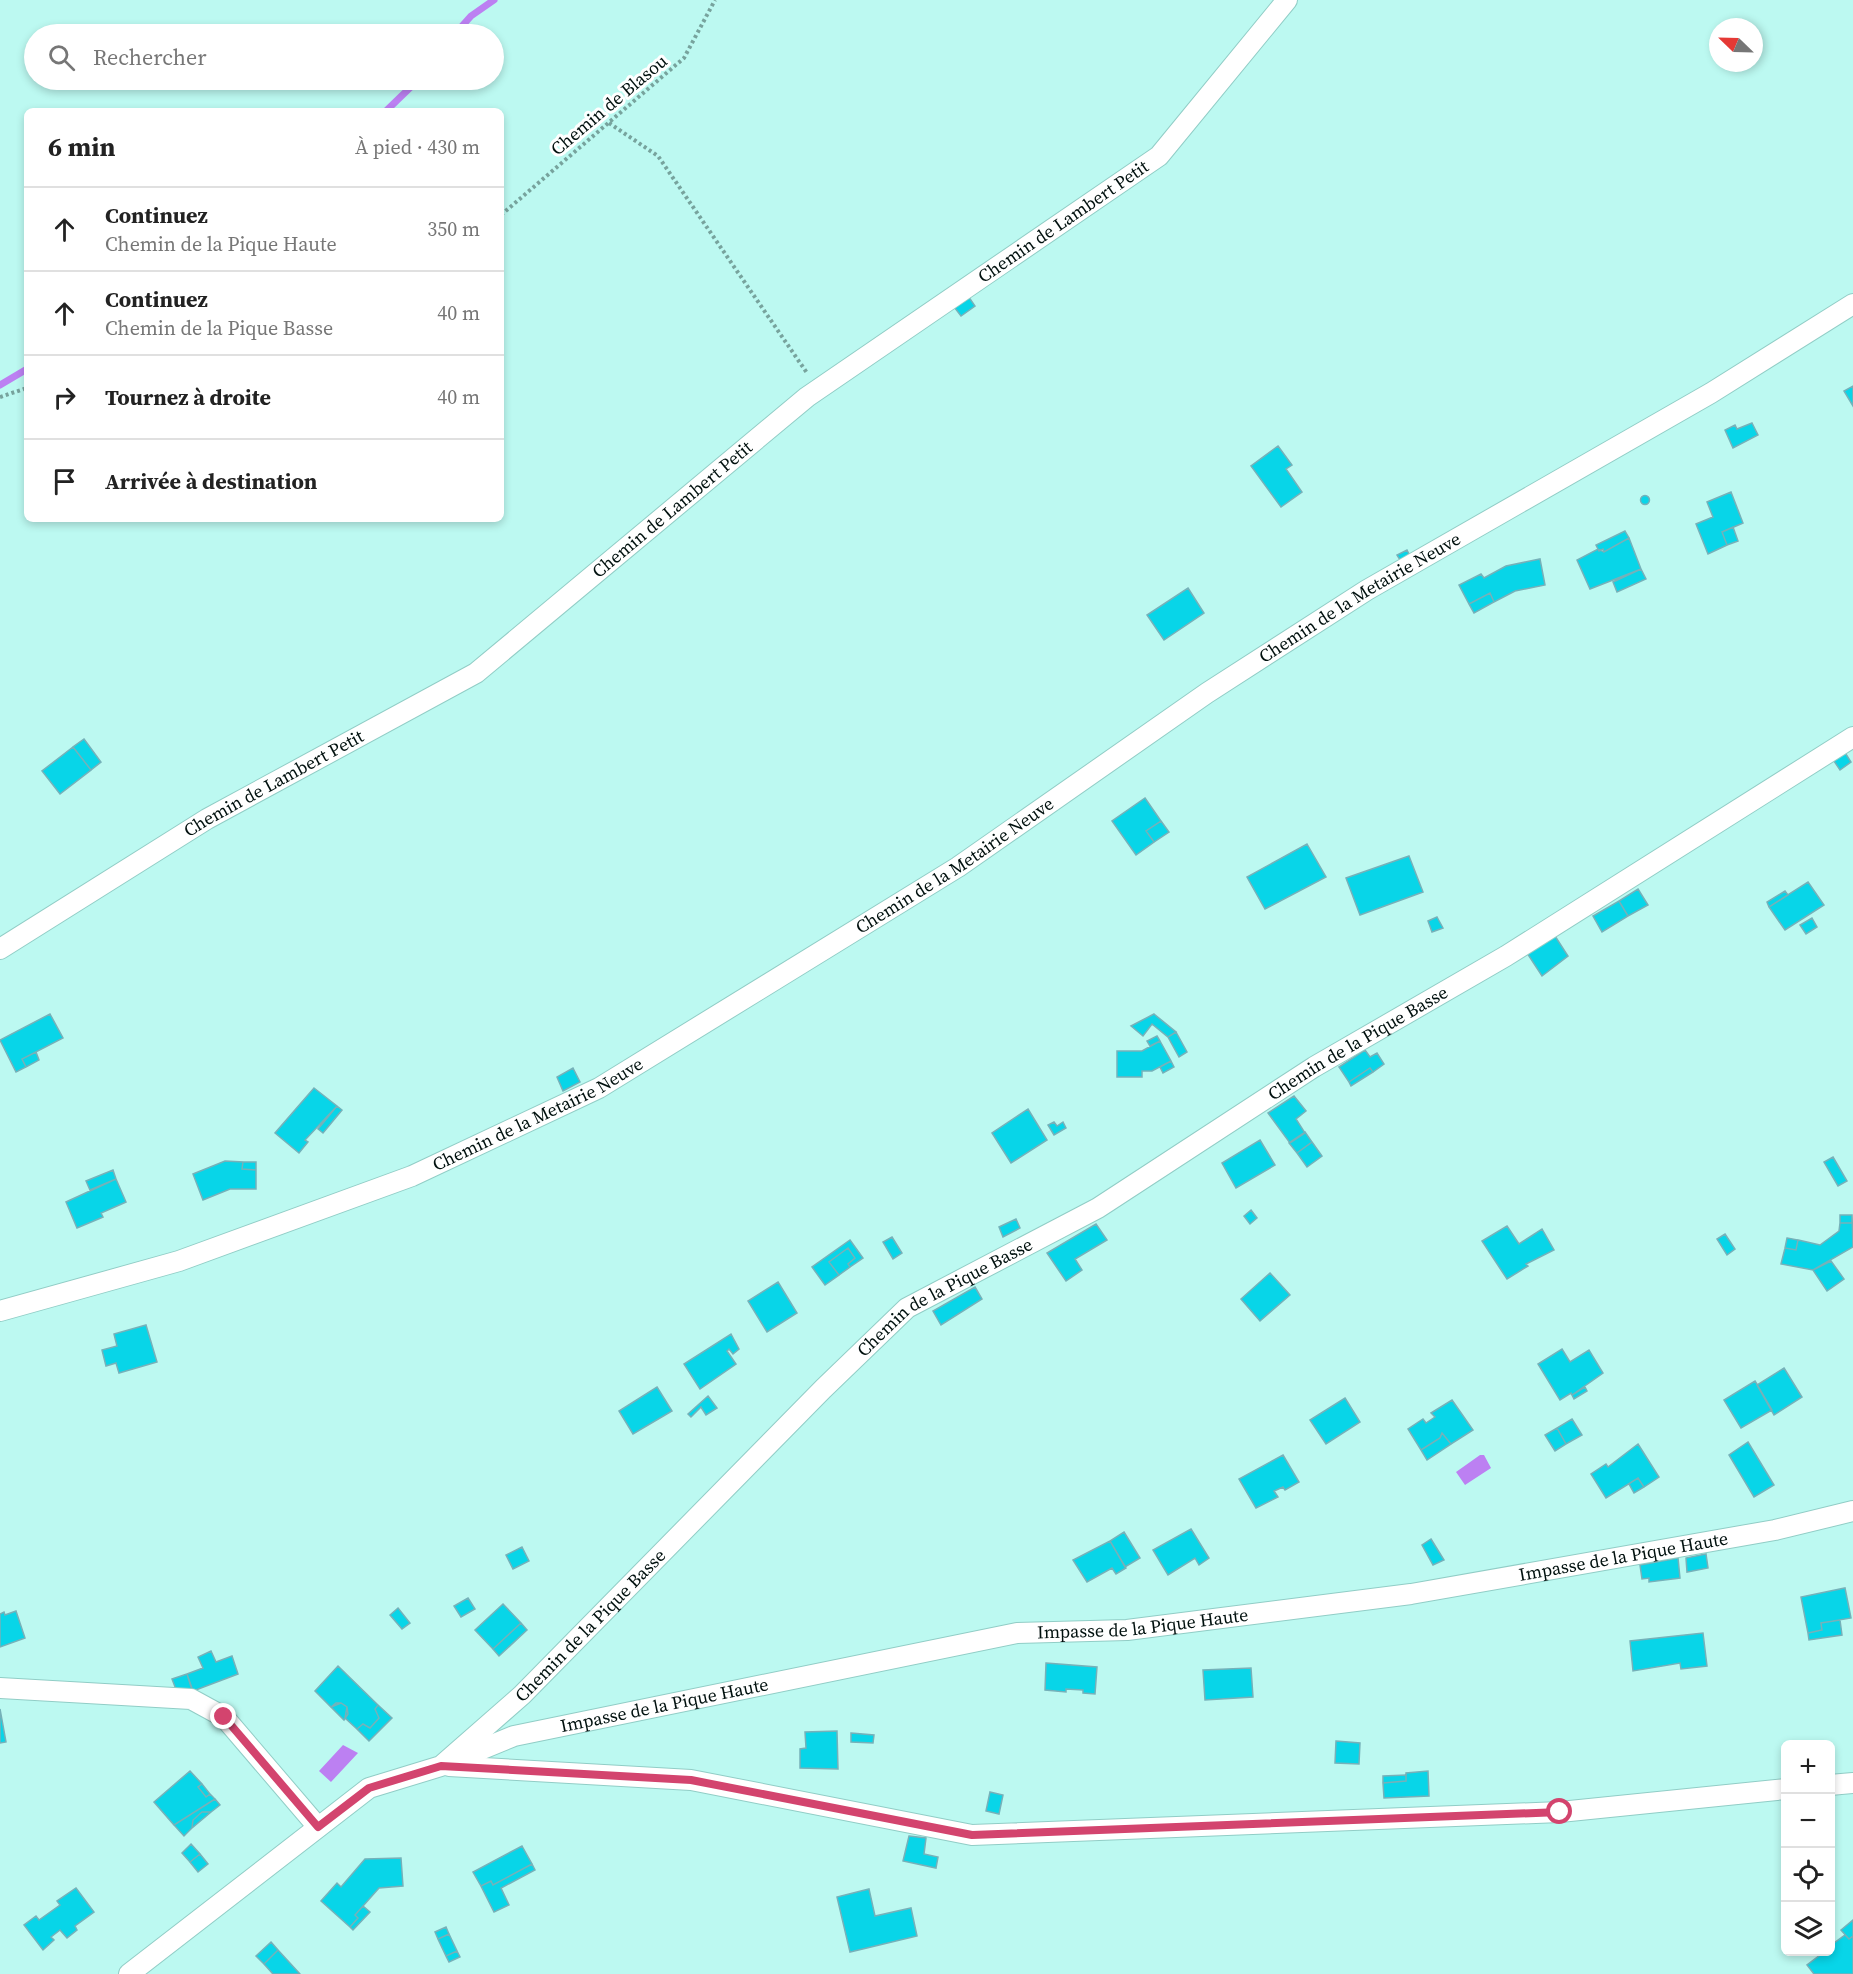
<!DOCTYPE html>
<html lang="fr">
<meta charset="utf-8">
<style>
body{margin:0;font-family:"Source Serif 4",serif;background:#f2f2f2;color:#222}
.controls{position:absolute;right:18px;bottom:18px;display:grid;overflow:hidden;border-radius:9px;box-shadow:0 3px 9px #0003}
.controls button{width:54px;height:54px;display:grid;place-items:center;padding:0;border:0;border-bottom:2px solid #e0e0e0;background:#fff;color:#222;font:30px sans-serif}
.compass{position:absolute;left:1709px;top:18px;width:54px;height:54px;border-radius:50%;background:#fff;box-shadow:0 3px 9px #0003;rotate:293deg}
.stop{position:absolute;width:18px;height:18px;margin:-14px;border:4px solid #d3446e;border-radius:50%;background:#fff}
.stop.end{background:#d3446e;border-color:#fff;box-shadow:0 2px 6px #0008}
.list{margin:0;padding:0;list-style:none}
h2{display:flex;justify-content:space-between;align-items:center;height:78px;margin:0;padding:0 24px;font-size:26px}
h2 small{font-size:20px;font-weight:400;color:#767676}
.list li{display:grid;grid-template-columns:39px 1fr auto;gap:18px;align-items:center;box-sizing:border-box;height:84px;padding:0 24px;border-top:2px solid #e0e0e0}
.list b{display:block;font-size:22px;white-space:nowrap}
.list p{margin:0;font-size:20px;white-space:nowrap;color:#767676}
.list em{font-size:20px;font-style:normal;color:#767676}
.icon{flex:none;width:33px;height:33px;fill:none;stroke:currentColor;stroke-width:2;stroke-linecap:round;stroke-linejoin:round}
.map{position:relative;flex:none;width:1853px;height:1974px;overflow:hidden}
.search{position:absolute;background:#fff;box-shadow:0 3px 9px #0003;left:24px;top:24px;width:480px;height:66px;display:flex;align-items:center;gap:15px;box-sizing:border-box;padding:0 21px;border-radius:33px;color:#767676;font-size:22px}
.panel{position:absolute;background:#fff;box-shadow:0 3px 9px #0003;left:24px;top:108px;width:480px;height:414px;border-radius:9px}
.map>svg:first-child{display:block}
</style>
<div class="map">
<svg width="1853" height="1974" viewBox="0 0 1853 1974">
<rect width="100%" height="100%" fill="#bcf9f1"/>
<path fill="#bc80f2" d="M1480,1455H1484L1491,1468L1465,1485L1456,1472Z
M343,1745L358,1753L331,1782L319,1771Z"/>
<g fill="none" stroke-linecap="round" stroke-linejoin="round">
<path stroke="#bc80f2" stroke-width="7" d="M455,34L471,16L494,0
M386,111L418,80
M0,385L27,369"/>
</g>
<path fill="#08d5e8" stroke="#76b1b9" stroke-width="1.5" d="M966,293L975,306L961,316L951,303Z
M1853,386V406L1844,391Z
M1752,423L1758,435L1733,448L1725,430L1735,425L1737,429Z
M1278,446L1292,465L1286,469L1302,492L1281,507L1251,466Z
M1731,492L1743,523L1722,532L1727,545L1708,554L1696,524L1713,517L1707,502Z
M1640.5 500a4.5 4.5 0 1 1 9 0a4.5 4.5 0 1 1-9 0Z
M1733,527L1738,541L1727,545L1722,532Z
M1625,531L1629,538L1604,552L1603,549L1599,551L1596,545Z
M1629,538L1641,569L1590,589L1577,560L1598,549L1604,552Z
M1407,550L1411,558L1402,563L1397,555Z
M1540,559L1545,585L1515,591L1494,602L1490,593L1469,604L1459,585L1481,574L1484,578L1506,566Z
M1641,569L1646,579L1617,592L1613,582Z
M1188,588L1204,613L1164,640L1147,615Z
M1490,593L1494,602L1474,613L1469,604Z
M84,739L101,762L91,770L73,747Z
M73,747L91,770L60,794L42,771Z
M1844,751L1851,762L1840,770L1832,758Z
M1145,798L1161,821L1146,831L1154,842L1136,855L1112,821Z
M1161,821L1169,832L1154,842L1146,831Z
M1307,844L1326,877L1265,909L1247,877Z
M1409,856L1423,892L1360,915L1346,878Z
M1808,882L1824,905L1785,930L1769,907Z
M1638,889L1648,905L1628,916L1619,901Z
M1785,891L1788,895L1769,907L1767,902Z
M1619,901L1628,916L1602,932L1593,916Z
M1437,917L1443,928L1432,932L1428,921Z
M1812,918L1817,927L1806,934L1800,925Z
M1555,936L1568,956L1542,976L1527,953Z
M50,1014L63,1038L22,1059L26,1067L16,1072L0,1040Z
M1154,1014L1176,1032L1168,1037L1152,1024L1143,1036L1131,1026Z
M1176,1032L1187,1052L1179,1057L1168,1037Z
M1157,1036L1160,1041L1150,1046L1147,1041Z
M1160,1041L1171,1061L1152,1071H1142V1077H1117V1051H1142Z
M1365,1050L1370,1057L1377,1053L1384,1064L1373,1072L1370,1068L1349,1082L1339,1067Z
M36,1052L39,1060L26,1067L22,1059Z
M1171,1061L1174,1067L1163,1073L1160,1067Z
M573,1068L580,1082L563,1091L557,1077Z
M1370,1068L1373,1072L1351,1086L1349,1082Z
M314,1088L337,1106L305,1140L308,1142L299,1153L275,1133Z
M1294,1096L1306,1111L1296,1119L1305,1133L1290,1143L1268,1113Z
M337,1106L342,1110L323,1133L318,1129Z
M1028,1109L1047,1140L1011,1163L992,1133Z
M1054,1122L1057,1126L1063,1122L1066,1128L1054,1135L1048,1125Z
M1305,1132L1312,1142L1297,1153L1289,1143Z
M1260,1140L1275,1165L1236,1188L1222,1163Z
M1312,1142L1322,1156L1307,1167L1297,1153Z
M1833,1157L1847,1181L1838,1186L1824,1162Z
M225,1161L243,1162L242,1169L256,1170V1189H230L203,1200L193,1174Z
M243,1162H256V1170L242,1169Z
M113,1170L116,1179L90,1190L86,1181Z
M116,1179L126,1202L101,1213L103,1217L77,1228L66,1202Z
M1251,1210L1257,1218L1250,1224L1244,1216Z
M1840,1215H1852V1223H1840Z
M1852,1215L1853,1247L1813,1270L1781,1264L1785,1248L1796,1250L1798,1240L1820,1245L1839,1231L1840,1223H1852Z
M1016,1219L1020,1228L1003,1237L999,1227Z
M1096,1224L1107,1240L1075,1259L1082,1270L1066,1281L1047,1253Z
M1507,1226L1519,1244L1542,1229L1554,1250L1526,1264L1528,1266L1507,1279L1482,1241Z
M1725,1234L1735,1249L1727,1255L1717,1239Z
M892,1237L902,1253L893,1259L883,1242Z
M1787,1238L1798,1240L1796,1250L1785,1248Z
M850,1240L863,1258L850,1267L848,1264L855,1258L848,1248L829,1262L839,1275L825,1285L812,1267Z
M848,1248L855,1258L848,1264L850,1267L839,1275L829,1262Z
M1831,1261L1844,1279L1827,1291L1813,1270Z
M1270,1273L1290,1295L1260,1321L1241,1299Z
M778,1282L797,1313L767,1332L748,1301Z
M975,1287L982,1299L941,1325L933,1311Z
M146,1325L157,1362L119,1373L116,1363L106,1366L102,1350L117,1346L114,1334Z
M731,1334L739,1349L733,1354L729,1349L727,1351L736,1364L700,1389L684,1364Z
M1562,1349L1570,1362L1589,1350L1603,1373L1572,1395L1571,1393L1560,1400L1538,1364Z
M1784,1368L1802,1397L1774,1415L1757,1385Z
M1755,1381L1772,1410L1741,1428L1724,1400Z
M657,1387L672,1411L633,1434L619,1411Z
M1585,1387L1587,1391L1574,1399L1572,1395Z
M708,1396L717,1408L706,1415L701,1407L691,1417L688,1414Z
M1345,1398L1360,1422L1326,1444L1310,1420Z
M1452,1400L1473,1430L1451,1444L1442,1433L1440,1438L1421,1450L1408,1429L1423,1419L1426,1423L1435,1417L1431,1413Z
M1572,1419L1582,1435L1566,1444L1557,1428Z
M1557,1428L1566,1444L1555,1451L1545,1435Z
M1442,1433L1451,1444L1427,1460L1421,1450L1440,1438Z
M1748,1442L1774,1485L1754,1497L1729,1455Z
M1638,1444L1659,1477L1644,1487L1638,1478L1606,1498L1591,1474L1606,1464L1608,1467Z
M1283,1455L1299,1482L1285,1490L1283,1487L1274,1491L1278,1497L1256,1508L1239,1479Z
M1638,1478L1644,1487L1634,1493L1629,1484Z
M1191,1529L1209,1558L1199,1565L1195,1558L1168,1575L1153,1550Z
M1124,1532L1140,1558L1125,1567L1110,1541Z
M1431,1539L1444,1560L1433,1565L1422,1545Z
M1110,1541L1126,1568L1116,1574L1112,1568L1087,1582L1073,1560Z
M522,1547L529,1561L513,1569L506,1555Z
M1706,1554L1708,1568L1687,1572L1686,1558Z
M1678,1558L1680,1578L1649,1582V1578L1642,1579L1640,1565Z
M1845,1588L1851,1618L1821,1623L1822,1630L1808,1633L1801,1597Z
M468,1598L475,1609L461,1617L454,1606Z
M503,1604L521,1623L493,1649L475,1630Z
M398,1608L410,1623L402,1629L390,1615Z
M16,1611L25,1638L0,1647V1614L4,1612L5,1615Z
M1840,1620L1842,1635L1809,1640L1808,1633L1822,1630L1821,1623Z
M521,1623L527,1630L499,1656L493,1649Z
M1703,1633L1707,1666L1681,1669L1680,1663L1633,1671L1630,1641Z
M211,1651L216,1662L232,1656L238,1674L193,1691L187,1674L203,1668L198,1657Z
M1046,1663L1097,1667L1095,1694L1083,1693V1690L1066,1689V1692L1045,1690Z
M338,1666L378,1705L375,1709L379,1718L370,1728L363,1724L357,1729L345,1718L347,1707L341,1703L331,1707L315,1691Z
M1251,1668L1253,1697L1205,1700L1203,1670Z
M187,1674L192,1690L177,1692L172,1679Z
M336,1703H341L347,1707L348,1714L344,1720L331,1707Z
M378,1705L392,1718L369,1741L357,1729L363,1724L370,1728L379,1718L375,1709Z
M0,1709L6,1742L0,1743Z
M837,1731L838,1769L800,1768V1749L806,1748L805,1732Z
M851,1733L874,1735L873,1743L851,1742Z
M1336,1741L1360,1743L1359,1764L1335,1763Z
M190,1771L202,1784L198,1787L206,1797L210,1794L215,1799L174,1825L154,1802Z
M1428,1771L1429,1796L1384,1798L1383,1783L1406,1781V1773Z
M1406,1775V1781L1383,1783V1776Z
M202,1784L210,1794L206,1797L198,1787Z
M990,1792L1003,1795L999,1814L986,1811Z
M215,1799L220,1805L211,1812H202L193,1820L192,1828L184,1836L174,1825Z
M202,1812H211L192,1828L193,1820Z
M909,1836L926,1838L924,1854L938,1857L936,1868L903,1861Z
M191,1844L200,1854L190,1862L182,1853Z
M522,1846L532,1864L493,1885L491,1881L481,1886L473,1872Z
M200,1854L208,1864L198,1872L190,1862Z
M401,1858L403,1886L379,1888L355,1915L358,1918L350,1927L321,1901L337,1883L341,1887L365,1859Z
M532,1864L535,1870L501,1888L509,1905L494,1912L481,1886L491,1881L493,1885Z
M76,1888L94,1912L75,1926L77,1930L67,1938L60,1930L51,1937L54,1940L43,1950L24,1925L36,1916L39,1920L60,1905L57,1901Z
M869,1889L875,1916L911,1908L917,1936L850,1952L837,1897Z
M363,1906L370,1912L353,1930L350,1927L358,1918L355,1915Z
M1853,1920V1936L1849,1939L1841,1930Z
M446,1927L449,1934L438,1939L435,1932Z
M449,1934L457,1951L446,1956L438,1939Z
M1845,1935L1849,1939L1853,1936V1974H1814L1807,1965L1824,1952H1830V1946Z
M271,1942L278,1950L264,1964L256,1956Z
M278,1950L300,1974H273L264,1964Z
M457,1951L460,1957L449,1962L446,1956Z"/>
<g fill="none" stroke-linecap="round" stroke-linejoin="round">
<g stroke="#91cdc6" stroke-width="22">
<g id="minor">
<path id="s1" d="M0,949L207,819L476,673L807,397L1159,156L1287,0"/>
<path id="s2" d="M0,1311L179,1261L412,1176L599,1088L958,867L1207,693L1367,590L1711,393L1853,304"/>
<path d="M0,1688L191,1699L224,1717L318,1827"/>
<path id="s3" d="M458,1759L514,1736L1017,1633L1127,1630L1411,1594L1775,1530L1853,1511"/>
<path d="M449,1766L691,1780L972,1835L1560,1812L1786,1789"/>
<path d="M1830,1785L1853,1783"/>
<path id="s4" d="M129,1974L369,1788L441,1766L522,1695L823,1389L907,1308L1098,1208L1314,1067L1506,956L1853,737"/>
</g>
</g>
<path stroke="#77a39d" stroke-width="4" stroke-dasharray="3 3" stroke-linecap="butt" d="M609,123L658,156L807,373
M501,215L684,58L715,0
M0,397L27,388"/>
<use href="#minor" stroke="#fff" stroke-width="20"/>
</g>
<g fill="none" stroke-linecap="round" stroke-linejoin="round">
<path stroke="#d3446e" stroke-width="8" d="M224,1717L318,1827L369,1788L441,1766L691,1780L972,1835L1560,1812"/>
</g>
<g text-anchor="middle" stroke-width="6" stroke-linejoin="round" paint-order="stroke">
<g font-size="18" fill="#00100e" stroke="#fff">
<text transform="translate(609 105) rotate(-40)" y="6">Chemin de Blasou</text>
<text dy="6" stroke="none"><textPath href="#s1" startOffset="1292">Chemin de Lambert Petit</textPath></text>
<text dy="6" stroke="none"><textPath href="#s1" startOffset="806">Chemin de Lambert Petit</textPath></text>
<text dy="6" stroke="none"><textPath href="#s2" startOffset="1546">Chemin de la Metairie Neuve</textPath></text>
<text dy="6" stroke="none"><textPath href="#s1" startOffset="320">Chemin de Lambert Petit</textPath></text>
<text dy="6" stroke="none"><textPath href="#s2" startOffset="1060">Chemin de la Metairie Neuve</textPath></text>
<text dy="6" stroke="none"><textPath href="#s4" startOffset="1556">Chemin de la Pique Basse</textPath></text>
<text dy="6" stroke="none"><textPath href="#s2" startOffset="574">Chemin de la Metairie Neuve</textPath></text>
<text dy="6" stroke="none"><textPath href="#s4" startOffset="1070">Chemin de la Pique Basse</textPath></text>
<text dy="6" stroke="none"><textPath href="#s3" startOffset="1186">Impasse de la Pique Haute</textPath></text>
<text dy="6" stroke="none"><textPath href="#s3" startOffset="700">Impasse de la Pique Haute</textPath></text>
<text dy="6" stroke="none"><textPath href="#s4" startOffset="584">Chemin de la Pique Basse</textPath></text>
<text dy="6" stroke="none"><textPath href="#s3" startOffset="214">Impasse de la Pique Haute</textPath></text>
</g>
</g>
</svg>
<div class="controls">
<button>+</button>
<button>−</button>
<button><svg class="icon" aria-label="locate" viewBox="0 0 24 24"><circle cx="12" cy="12" r="6"/><path d="M12 2v4M12 18v4M2 12h4M18 12h4"/></svg></button>
<button><svg class="icon" aria-label="layers" viewBox="0 0 24 24"><path d="M12 4l9 5-9 5-9-5zM3 14l9 5 9-5"/></svg></button>
</div>
<svg class="compass" viewBox="-18 -18 36 36"><path d="M0-13l5 13h-10z" fill="#e53935"/><path d="M0 13l5-13h-10z" fill="#767676"/></svg>
<div class="stop" style="left:1560px;top:1812px"></div>
<div class="stop end" style="left:224px;top:1717px"></div>
<div class="search"><svg class="icon" aria-label="search" viewBox="0 0 24 24"><circle cx="10" cy="10" r="6"/><path d="M15 15l6 6"/></svg>Rechercher</div>
<section class="panel">
<h2>6 min<small>À pied · 430 m</small></h2>
<ul class="list">
<li><svg class="icon" aria-label="ahead" viewBox="0 0 24 24"><path d="M12 20V5M6 11l6-6 6 6"/></svg><div><b>Continuez</b><p>Chemin de la Pique Haute</p></div><em>350 m</em></li>
<li><svg class="icon" aria-label="ahead" viewBox="0 0 24 24"><path d="M12 20V5M6 11l6-6 6 6"/></svg><div><b>Continuez</b><p>Chemin de la Pique Basse</p></div><em>40 m</em></li>
<li><svg class="icon" aria-label="right" viewBox="0 0 24 24"><path d="M7 20v-9h11M14 6l5 5-5 5"/></svg><div><b>Tournez à droite</b></div><em>40 m</em></li>
<li><svg class="icon" aria-label="arrive" viewBox="0 0 24 24"><path d="M6 21V4h12l-3 4 3 4H6"/></svg><div><b>Arrivée à destination</b></div></li>
</ul>
</section>
</div>
